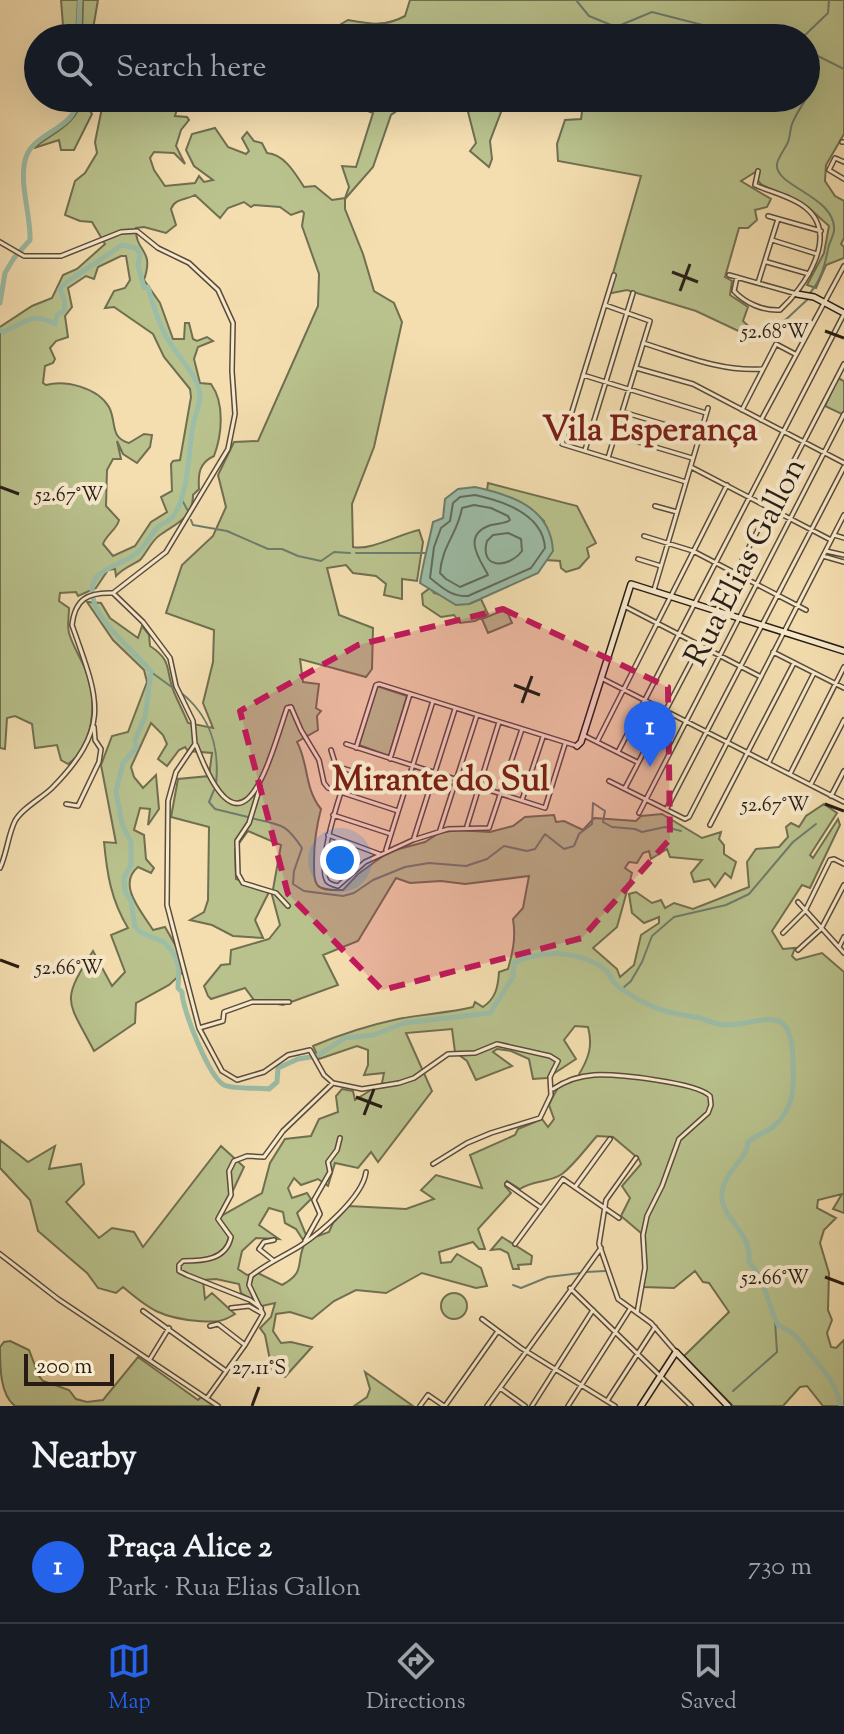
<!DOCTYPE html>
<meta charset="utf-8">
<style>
body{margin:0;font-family:"Sorts Mill Goudy",serif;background:#242831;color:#f1f3f6}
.scale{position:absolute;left:24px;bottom:20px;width:90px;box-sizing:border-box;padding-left:8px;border:4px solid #261c15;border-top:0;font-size:22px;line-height:28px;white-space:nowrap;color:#261c15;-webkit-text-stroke:6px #f8eacc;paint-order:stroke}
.you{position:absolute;left:340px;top:860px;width:28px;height:28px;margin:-20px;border:6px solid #fff;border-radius:50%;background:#1a73e8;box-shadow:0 0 0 12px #1a73e833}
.badge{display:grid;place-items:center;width:52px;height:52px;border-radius:50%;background:#2563eb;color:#fff;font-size:26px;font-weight:700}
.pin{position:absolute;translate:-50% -66px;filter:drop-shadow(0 2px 4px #0008)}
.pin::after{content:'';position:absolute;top:42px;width:28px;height:24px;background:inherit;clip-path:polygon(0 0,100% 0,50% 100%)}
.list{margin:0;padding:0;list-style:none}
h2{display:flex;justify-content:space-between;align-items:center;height:104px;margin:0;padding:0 32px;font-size:34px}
h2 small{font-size:26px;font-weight:400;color:#9ea1a6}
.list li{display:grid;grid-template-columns:52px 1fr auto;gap:24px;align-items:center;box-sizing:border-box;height:112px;padding:0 32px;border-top:2px solid #363941}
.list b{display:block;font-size:30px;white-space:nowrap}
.list p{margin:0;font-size:26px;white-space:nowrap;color:#9ea1a6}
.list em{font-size:26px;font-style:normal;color:#9ea1a6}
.icon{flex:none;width:44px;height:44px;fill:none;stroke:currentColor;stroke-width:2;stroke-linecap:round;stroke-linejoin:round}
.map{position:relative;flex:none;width:844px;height:1406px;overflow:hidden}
.search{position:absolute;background:#171b24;box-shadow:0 8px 32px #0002;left:24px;right:24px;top:24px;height:88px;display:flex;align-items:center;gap:20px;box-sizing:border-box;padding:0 28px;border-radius:44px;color:#9ea1a6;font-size:30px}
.sheet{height:216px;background:#171b24}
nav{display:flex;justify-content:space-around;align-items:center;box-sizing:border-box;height:112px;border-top:2px solid #363941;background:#171b24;font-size:22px;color:#9ea1a6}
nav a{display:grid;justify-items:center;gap:4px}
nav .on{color:#2563eb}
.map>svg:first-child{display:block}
</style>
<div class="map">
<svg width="844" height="1406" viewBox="0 0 844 1406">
<rect width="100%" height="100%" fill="#f4deb0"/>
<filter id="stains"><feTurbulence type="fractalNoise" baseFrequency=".0025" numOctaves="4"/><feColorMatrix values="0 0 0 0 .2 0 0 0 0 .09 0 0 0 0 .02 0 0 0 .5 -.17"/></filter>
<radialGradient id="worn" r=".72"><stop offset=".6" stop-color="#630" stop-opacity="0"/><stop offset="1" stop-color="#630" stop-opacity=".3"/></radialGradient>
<path fill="#b9c28d" stroke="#706f51" stroke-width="2" fill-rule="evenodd" d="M61,0H78L76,38H64Z
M83,0H98L93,29L102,34L98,38H82Z
M410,0H844V134L826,165L825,181L835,196L844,201V238L841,244L844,247V258L826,265L816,288L807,285L824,253L829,226L808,207L762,185L757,180V171L741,181L771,199L767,207L755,210L757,220L748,228H739L725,277L732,281L730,295L748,307L743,321L757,334L749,336L696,311L627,290L607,294L641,176L558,161L557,144L565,120L581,119L584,98H806V38H330L331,30L348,20C370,24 385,27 405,16Z
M82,98H93L88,107L92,114L74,150H61L59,140L34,148C52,133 78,124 82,98Z
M104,98H180L175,116L187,117L189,120L181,130L176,146L185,164L174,153L154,152L150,158L154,170L165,186L195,183L199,176L204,182L213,180L194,166L186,150L192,134L215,128L228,147L246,154L249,151L242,138L247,132L254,141L262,143L267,153C284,154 295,173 304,187L315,186L332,200L345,198L349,187L342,166L356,167L373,113L335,98H444L432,103L404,106L391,115L373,167L345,199V209L363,254L374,291L394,303L402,322L374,447L352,504L353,547C370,551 400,534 419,530L423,542L417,581L402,579V599L384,595L386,584L376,576L353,573L346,565L327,568L339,615L373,628L372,669L366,677L300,659L303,682L319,684L316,708L321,711L317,716L318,730L297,742C309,764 304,788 321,809C316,828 314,842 314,861C314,886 314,891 343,890L358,874L383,856L395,850L425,842L439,833L457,830L490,832L513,826L525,817L554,815L556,822L564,821L583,830L594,818L636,821L641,816L662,814L702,838L721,832L719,839L724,845V854L736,862L731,878L725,873L715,887L709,879L694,882L691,873L702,860L670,857L667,849L651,859L649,851L643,853L637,863L629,862L625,868L632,873L617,927L593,948L617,969L620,977L634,965L641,935L659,923V917L644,923L632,913L629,894L636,892L652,903L661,900L665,908L674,903L693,909L749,887L747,862L756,849L779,847L788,837L786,827L791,823L799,827L806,816L824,804L837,813L810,855L813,858L838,819L840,825L810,888L802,885L772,931L783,949L795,948L792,956L796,960L822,953L844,972V1213L833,1209L842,1194L818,1200L817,1208L836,1218L824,1230L820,1243L829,1273L828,1310L832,1320L827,1333L831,1347L836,1348L844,1340V1406H823L807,1386L800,1387L783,1406H733L684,1356L729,1312L709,1283L703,1282L695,1271L674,1288L643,1287L645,1275L641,1233L621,1216L630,1198L622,1186L641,1164L639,1159L613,1137L597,1136C586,1148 575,1164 562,1174C549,1183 533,1180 520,1189L507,1181L505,1186L511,1193L478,1229L485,1249H479L473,1242L439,1252L441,1263L451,1262L457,1254L481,1268L487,1286L476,1288L422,1273L386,1293L356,1290L334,1301L312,1319L290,1312L276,1314L273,1331L281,1343L291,1342L312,1347L285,1377L272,1370L265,1335L260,1328L271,1317L275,1303L262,1306L241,1293L239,1284L216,1279L203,1280L205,1299L212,1293L235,1314C221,1323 214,1322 198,1321C162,1318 150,1310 123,1287L116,1293L98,1288L87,1273L38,1231L30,1200L0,1168V1140L28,1162L55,1146L49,1169L81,1164L84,1184L66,1202L99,1238L112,1228L134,1232L143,1247L221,1146L244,1167L221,1216L262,1193L270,1163L285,1139L311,1136L319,1119L338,1112L336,1096L342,1089L353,1091L355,1100L382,1083L384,1073L364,1075L368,1065V1050L357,1046L319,1059L313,1046C339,1035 370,1025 398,1019C423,1014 448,1013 473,1007L475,1002L483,1007C496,998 498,987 499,972L508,969C513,951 516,937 513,919L523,908L529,876L465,884L441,881L410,883L396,878L358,941L323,955L338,985L283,1005L254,1000L245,988L211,999L208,996L204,986L221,965L230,964L231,950L269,939L280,925L272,895L281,845L248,831L235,849L236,879L270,890L255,920L263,938L233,936L212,925L190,920L204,912L208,900L209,827L171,817L178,779L209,776L212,753L188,751L185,747L179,750L167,766L158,759L167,744L163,735L151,723L131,767L134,777L143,788L156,775L159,809L148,825L150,809L140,808L134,830L144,835L146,859L154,868L151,873L138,867C116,885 143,913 153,930L165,927L177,948L183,972L169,985L136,1003L135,1023L94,1051C67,999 60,1003 93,951L112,986L125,972L111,935L128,928C111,900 107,874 104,842L116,843L101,765L112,736L128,732L147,682L144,670L113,640L87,602L101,603L110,618L138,638L142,626L149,635L150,646C173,661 165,670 174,692C178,702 184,713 188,723L213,728L203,703L213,662L214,630L166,613L182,565L213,536L226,507L218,475L234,442L258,441L318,306L319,274L302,226L304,213L302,211L291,215L280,207L254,205L251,207L244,202L228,208L220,218L195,195C186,200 175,198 171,209L176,225L166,233L144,227L136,228C135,253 155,248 144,280L160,303L173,339H184L185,323H189L193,339L197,341L207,337L213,341L198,347L194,359L200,383L211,384C225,403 222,435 214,456C199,463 198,474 199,489L193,495C193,518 177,523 160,535C152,540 147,552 141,559C136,564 125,566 116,576L115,569L108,570L96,588L78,596L76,592L60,593L59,601L69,608C69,616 67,625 69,633C73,647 82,660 87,673C97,702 94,746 68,764L61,760L57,745L35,748L32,724L15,716L7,718L5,749L0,748V327L32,306L52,298L63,275L77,269L105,244L92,222L80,221L65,215L75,181L85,173L97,153L95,142ZM121,256H126L130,280L125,288L114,291L105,308L114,307L153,334L164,357L190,389L191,397L180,460L173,461L171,464L172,491L161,497L167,512L151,522L135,546L113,556L103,544C106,535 118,528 119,520L106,506L107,470L113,459H121L117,441L123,454L137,463L150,447L152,435L144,434L129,443C109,437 117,422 109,407C97,387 65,380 46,385L43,383L45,366L53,363L55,359L50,348L56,341L68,337L65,316L72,307L68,288L86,276L94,279L98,267ZM575,1026L588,1027C593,1046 589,1058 578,1076C561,1078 556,1090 549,1105L554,1119L548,1127L542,1119L518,1129L515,1135L470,1155L482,1188L436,1175L421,1190L434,1199L406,1209L349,1206L333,1223L329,1232L318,1236L306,1235L297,1213L311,1199L307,1193L292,1198L288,1188L294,1178L301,1185L318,1179L328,1186L335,1163L358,1168L371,1152L378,1162L432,1091L406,1033L452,1029L455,1052L467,1061L476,1080L512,1066L493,1052L497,1049L511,1051L529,1059L533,1079L547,1078L576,1059L564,1040ZM269,1208L283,1212L285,1223L296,1229L305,1243C295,1262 307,1272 282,1285L258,1273L247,1275L238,1269L242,1251L256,1238L279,1239L259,1225Z
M450,98L506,99L490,141L492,159L489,167L470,151L476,143L467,108Z
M838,378L844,381V415L825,406Z
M488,483L577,506L596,543L587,548L589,557L579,568L566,572L561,568L560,561L546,560L544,521L526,506L487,490Z
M430,588L434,593L469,604L481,599L488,614L475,621L460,623L454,615L441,617L423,605L422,594Z
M506,609L512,623L488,633L482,619Z
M377,686L407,696L389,756L359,745Z
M502,1237L532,1256L531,1264L518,1265L519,1269H513L508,1253L500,1249L491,1250Z
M441 1306a13 13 0 1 1 26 0a13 13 0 1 1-26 0Z
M10,1341L29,1350L39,1376L43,1381L69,1390L76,1399L87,1402L103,1400L138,1357L198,1400L201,1397L214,1406H15C0,1395 0,1367 0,1347L4,1342Z
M365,1372L413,1406H354L367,1397L370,1389Z"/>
<path fill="#9cbda7" stroke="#6d7d6d" stroke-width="2" d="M475,487C512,495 551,508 553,551L538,573L469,604L456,605L420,583C423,562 429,542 433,522L443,518L445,499L458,489Z"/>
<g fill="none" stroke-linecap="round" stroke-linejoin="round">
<path stroke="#616c5e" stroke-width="2" d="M475,495C503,501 543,514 545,548L531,568L468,596C451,597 442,587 430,578L434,547L441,528L450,521L453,503L460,497Z
M474,505L491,508L508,516L510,520C504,524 499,523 491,525C460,535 481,561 488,575L460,587L446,579L440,573C442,545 458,533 462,508Z
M508,533L521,539L522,551C508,569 479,569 487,541L493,535Z"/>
<path stroke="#6d7d6d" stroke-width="2" d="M576,0L589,16L616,27L652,12L753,38
M802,38L828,13L829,0
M806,50L844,69
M810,293C821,280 825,265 828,249C829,243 833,237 834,231C837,196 774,187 777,164C778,157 785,149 788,142C790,137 790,130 792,124C801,101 823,84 816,57
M766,338L808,299
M182,500L188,511
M191,520L193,525L227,531L268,549H282L298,556L321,561L334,552L350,553
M356,553H425
M151,672L173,688
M179,691C210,715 220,746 216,784
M214,790L209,802L215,809L248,817
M251,818C280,825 285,822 302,848L294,871L293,884L304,891L343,896L354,893L373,880L405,867L429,863L466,866L487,859L504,846L527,851L535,849L545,834L564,849L574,846L579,834L592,824L593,803L605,811L603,822L612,827L635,829L642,832L665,827L681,831
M622,989L631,981L642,962L652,936L674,917L726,905L749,894L793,842L816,824
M586,1272L605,1271
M513,1285L521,1288L548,1277L581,1273
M733,1391L777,1352L775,1321"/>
<path stroke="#9cbda7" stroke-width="5" d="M78,38L80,0
M0,303L5,273L14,258L30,240C31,214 18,182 26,157C35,131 78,129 77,98
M0,330L3,332C26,323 30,311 55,324L57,315L64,311L65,302L60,289L67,282L122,245L136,248L140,254L138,265L144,288L148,287C153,305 158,322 167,338C176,355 199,376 200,396C200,406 194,417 193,426C188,452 189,493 174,515C170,522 161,523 156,529C149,537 145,547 137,553C120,568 83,567 94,602C101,626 136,652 151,672L145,717L135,740L136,748L123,763L116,791L122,824L131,842V865L124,878L125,891L131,901L135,926L140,932L164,942L174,954L179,967L178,988L182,992C182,1009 209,1077 224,1085C236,1090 256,1087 269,1089L277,1082L278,1068L298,1059L317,1056L345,1038L374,1035L404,1023L490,1013L513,977L514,963C540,949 577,951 602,967C608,971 610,976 613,981C620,990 634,997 643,1002C662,1012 676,1014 695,1017C705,1018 714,1025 725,1025C762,1025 791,999 793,1059C794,1085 795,1108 774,1126C766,1133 756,1135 748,1142C747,1160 725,1170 722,1192C719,1219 752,1229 749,1262C766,1281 767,1303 778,1325C804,1338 798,1341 815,1360C830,1377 835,1384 841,1406"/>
<g stroke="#5a4c3c" stroke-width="6">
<path id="street" d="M842,142H844
M844,162L835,158L829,170L844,179
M768,216L821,231
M772,240L817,254
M0,242L24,256H61L121,232L137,231L158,248L189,263L218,290L233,323L232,371L235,414L228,449L166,552L113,593
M767,262L809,274
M614,275L562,444L686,482
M729,275L797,294
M737,277L734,291C745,303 763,311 780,310C804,288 840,236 806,208C793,197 771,192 755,185L758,171
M758,283L778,219
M605,305L650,321L608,458
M643,343C682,355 721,372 762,369
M636,368L693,384L844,463
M583,375L706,413
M742,410L776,344L795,354
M623,412L700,435
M761,420L844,266
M615,435L692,458
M585,450L633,293
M691,467L831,540
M655,506L677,512
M834,535L844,538
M644,536L693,551L806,610
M826,551L844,555
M823,556L844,562
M638,559L661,566
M654,590L708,408
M626,607L761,677
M717,609L844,364
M773,652L844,688
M601,678L844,802
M583,735L637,762
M597,742L727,485
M346,744L545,808L565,744
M196,745C242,866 266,771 287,708L291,707L301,730L319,760L324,783L328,788L398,811
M356,748L376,685L379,684L577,746
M331,750L336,766L405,788
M618,752L844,314
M390,759L410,694
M769,762L814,673
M790,774L844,667
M609,781L685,819L689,817L844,515
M811,784L844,720
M260,787L249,823L237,841L238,874L243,883L276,893L288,906
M625,788L700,645
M341,792C336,808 317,866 327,881C329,884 334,885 338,886L365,862L413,840L448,829L489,828L522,729
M831,796L844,771
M522,800L543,737
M66,804L78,806L99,762L101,749L95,740L94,727
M667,808L844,467
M639,813L844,414
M333,815L391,834
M710,825L794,663
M467,826L499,722
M440,830L477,715
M328,835L379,854
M414,838L455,709
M386,850L433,701
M325,860L356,870
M0,868C7,853 8,835 15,821C22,808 42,798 52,788C113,726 98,699 72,625C75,599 88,592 113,593L143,622L170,658L176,686L193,721L195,744L176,772L168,801L167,905L199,1028L222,1071L237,1080L264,1072L288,1055L310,1050L324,1075L333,1083L362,1089L399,1083L414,1078L448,1054L475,1053L497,1044L550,1056L558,1061L550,1077L551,1095L540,1118L491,1133L467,1143L433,1164
M798,902L844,953
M783,933L805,911L830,860L834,859L844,864
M839,947L844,937
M798,950L821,929L844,885
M199,1028L223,1021L224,1012L252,1002H289
M553,1089C565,1081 579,1076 594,1075C616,1074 696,1082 710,1096L711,1105L708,1113L679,1139L662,1186L647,1216L643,1235L645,1268L637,1313
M636,1158L606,1200L599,1244L618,1299L651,1323L676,1352
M507,1184L540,1207
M575,1187L610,1139
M305,1241L320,1214L314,1200L330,1172L328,1162L337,1150L340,1138
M515,1244L563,1179L619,1218
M0,1254L58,1299L218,1406
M274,1261L259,1249L264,1242L274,1240
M570,1288L691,1406
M231,1308L249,1306L263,1314
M261,1308L250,1300L187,1275L179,1271V1265L183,1261C203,1261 226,1260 231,1237L218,1219L231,1195L229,1171L234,1161L247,1156L264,1157L283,1131L333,1083
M143,1311L226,1371
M482,1319L521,1348L615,1406
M210,1326L218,1324L245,1345
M150,1359L169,1328
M500,1388L525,1406
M207,1398L245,1345L263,1314L249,1285L251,1276C266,1264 284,1256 300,1246C320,1233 363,1197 366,1172
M607,1401L655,1327
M420,1406L428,1395L444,1406
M445,1406L498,1331
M487,1406L601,1248
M532,1406L593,1310
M568,1406L630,1309"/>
</g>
<g stroke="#261c15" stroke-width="8">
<path id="secondary" d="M797,294L814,297L844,313
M577,746L581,742L631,584L844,651
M641,1406L676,1352L728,1406"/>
</g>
<use href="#street" stroke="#f8eacc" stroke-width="3"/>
<use href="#secondary" stroke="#f8eacc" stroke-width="5"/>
</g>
<path fill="#c2185b" fill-opacity="0.2" stroke="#c2185b" stroke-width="6" stroke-dasharray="16 10" stroke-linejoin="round" d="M503,609L668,687L670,839L582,938L382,990L288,894L240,711L358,645Z"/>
<path fill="none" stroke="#261c15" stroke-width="3" d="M672,272L698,282M680,291L690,264M825,331L844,338M0,487L19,494M514,685L540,695M522,703L532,676M825,804L844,811M0,960L19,967M356,1097L382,1107M364,1115L374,1089M825,1277L844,1284M252,1406L259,1387"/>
<g text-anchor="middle" stroke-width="8" stroke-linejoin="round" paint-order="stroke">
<g font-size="32" fill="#261c15" stroke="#f8eacc">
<text transform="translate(744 561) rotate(-63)" y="11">Rua Elias Gallon</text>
</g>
<g font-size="34" font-weight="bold" fill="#7a1f14" stroke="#f8eacc">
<text x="650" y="440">Vila Esperança</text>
<text x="441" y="790">Mirante do Sul</text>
</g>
</g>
<g font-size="20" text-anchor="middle" fill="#261c15" stroke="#f8eacc" stroke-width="8" stroke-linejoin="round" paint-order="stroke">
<text x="775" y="338">52.68°W</text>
<text x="69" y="501">52.67°W</text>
<text x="775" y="811">52.67°W</text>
<text x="69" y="974">52.66°W</text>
<text x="775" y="1284">52.66°W</text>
<text x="259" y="1374">27.11°S</text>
</g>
<rect width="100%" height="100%" filter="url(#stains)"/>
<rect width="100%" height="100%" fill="url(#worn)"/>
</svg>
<div class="scale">200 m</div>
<div class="you"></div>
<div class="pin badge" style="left:650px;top:767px">1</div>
<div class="search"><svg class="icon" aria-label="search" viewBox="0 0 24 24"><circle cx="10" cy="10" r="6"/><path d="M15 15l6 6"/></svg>Search here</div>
</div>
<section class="sheet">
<h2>Nearby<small></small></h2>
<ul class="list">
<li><span class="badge">1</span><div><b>Praça Alice 2</b><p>Park · Rua Elias Gallon</p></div><em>730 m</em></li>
</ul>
</section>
<nav>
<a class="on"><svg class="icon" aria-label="map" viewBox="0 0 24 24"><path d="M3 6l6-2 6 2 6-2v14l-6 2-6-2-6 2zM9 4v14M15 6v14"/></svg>Map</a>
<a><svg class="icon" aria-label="directions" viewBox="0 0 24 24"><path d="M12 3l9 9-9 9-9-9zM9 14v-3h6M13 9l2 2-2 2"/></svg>Directions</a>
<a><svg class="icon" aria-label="saved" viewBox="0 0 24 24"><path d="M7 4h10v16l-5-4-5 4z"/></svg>Saved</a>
</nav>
